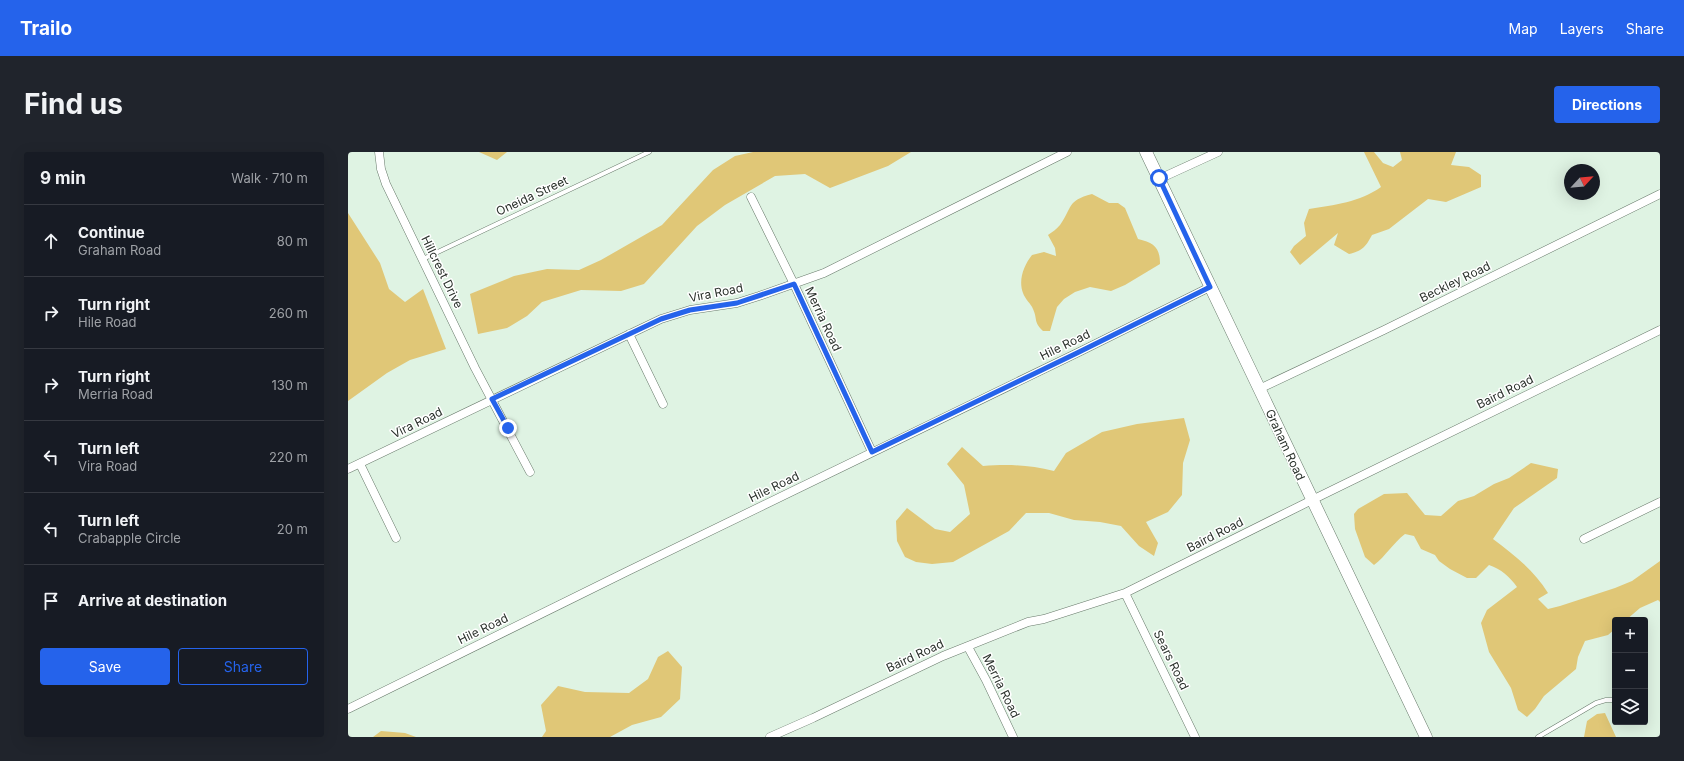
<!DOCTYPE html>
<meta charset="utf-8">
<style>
body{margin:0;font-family:Inter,sans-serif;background:#20242c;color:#f1f3f6}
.controls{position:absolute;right:12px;bottom:12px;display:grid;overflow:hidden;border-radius:4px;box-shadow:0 4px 16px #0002}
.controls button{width:36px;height:36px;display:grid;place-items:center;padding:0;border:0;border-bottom:1px solid #363941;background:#171b24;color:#f1f3f6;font:20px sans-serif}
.compass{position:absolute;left:1216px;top:12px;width:36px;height:36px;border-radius:50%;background:#171b24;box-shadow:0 4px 16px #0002;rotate:64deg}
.stop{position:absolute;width:12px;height:12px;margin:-9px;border:3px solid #2563eb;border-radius:50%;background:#fff}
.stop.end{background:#2563eb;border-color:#fff;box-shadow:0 1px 4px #0008}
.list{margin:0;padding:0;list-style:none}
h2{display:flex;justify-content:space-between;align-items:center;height:52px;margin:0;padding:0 16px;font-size:17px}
h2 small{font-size:13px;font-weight:400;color:#9ea1a6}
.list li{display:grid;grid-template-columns:26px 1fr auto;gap:12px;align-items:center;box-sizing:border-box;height:72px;padding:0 16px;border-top:1px solid #363941}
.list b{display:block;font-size:15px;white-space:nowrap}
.list p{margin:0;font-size:13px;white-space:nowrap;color:#9ea1a6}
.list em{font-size:13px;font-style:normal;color:#9ea1a6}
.actions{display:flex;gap:8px;padding:12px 16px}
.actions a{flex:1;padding:9px 0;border:1px solid #2563eb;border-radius:4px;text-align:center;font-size:14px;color:#2563eb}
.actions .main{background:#2563eb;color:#fff}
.icon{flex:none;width:22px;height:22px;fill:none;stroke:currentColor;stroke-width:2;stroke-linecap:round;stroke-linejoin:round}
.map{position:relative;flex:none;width:1312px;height:585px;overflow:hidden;border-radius:4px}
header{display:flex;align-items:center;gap:24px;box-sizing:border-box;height:56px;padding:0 20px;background:#2563eb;color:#fff}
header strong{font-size:19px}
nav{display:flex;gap:22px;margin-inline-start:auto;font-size:14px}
.intro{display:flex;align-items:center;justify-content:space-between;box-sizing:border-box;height:96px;padding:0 24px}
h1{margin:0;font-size:28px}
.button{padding:10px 18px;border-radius:4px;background:#2563eb;color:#fff;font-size:14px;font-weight:700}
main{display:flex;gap:24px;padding:0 24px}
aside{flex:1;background:#171b24;border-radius:4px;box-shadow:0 4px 16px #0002}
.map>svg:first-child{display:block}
</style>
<header>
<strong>Trailo</strong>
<nav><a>Map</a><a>Layers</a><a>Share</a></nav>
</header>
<div class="intro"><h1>Find us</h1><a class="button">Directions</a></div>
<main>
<aside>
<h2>9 min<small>Walk · 710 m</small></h2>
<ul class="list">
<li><svg class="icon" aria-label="ahead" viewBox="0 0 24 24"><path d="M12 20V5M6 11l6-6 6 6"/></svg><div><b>Continue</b><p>Graham Road</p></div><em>80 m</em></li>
<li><svg class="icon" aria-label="right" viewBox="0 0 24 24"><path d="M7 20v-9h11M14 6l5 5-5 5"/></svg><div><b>Turn right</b><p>Hile Road</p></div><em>260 m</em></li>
<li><svg class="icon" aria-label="right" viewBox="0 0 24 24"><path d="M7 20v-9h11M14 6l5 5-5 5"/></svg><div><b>Turn right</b><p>Merria Road</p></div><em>130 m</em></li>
<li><svg class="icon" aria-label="left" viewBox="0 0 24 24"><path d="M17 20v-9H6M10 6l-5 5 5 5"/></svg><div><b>Turn left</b><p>Vira Road</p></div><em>220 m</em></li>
<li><svg class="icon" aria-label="left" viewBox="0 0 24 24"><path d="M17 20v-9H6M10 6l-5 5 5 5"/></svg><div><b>Turn left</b><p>Crabapple Circle</p></div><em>20 m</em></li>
<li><svg class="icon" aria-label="arrive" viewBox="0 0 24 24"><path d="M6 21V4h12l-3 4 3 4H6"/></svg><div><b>Arrive at destination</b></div></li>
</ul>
<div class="actions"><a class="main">Save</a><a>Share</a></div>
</aside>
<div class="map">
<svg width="1312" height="585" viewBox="0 0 1312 585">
<rect width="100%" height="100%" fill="#dff3e3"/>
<path fill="#e0c777" d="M131,0H159L149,8Z
M405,0H563L540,14L482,36L457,22L427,24L377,53L349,74L296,132L273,139L233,138L194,150L179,164L159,176L130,182L122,142L166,124L199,117L231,118L253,108L314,73L365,18L387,4Z
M1016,0H1026L1035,11L1045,15L1054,8L1052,0H1108L1103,13L1121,15L1133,23V35L1098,50L1080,47L1041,77L1024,83C1018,94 1015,99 1001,102L986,93L990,81L952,113L942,100L946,94L958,84L956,71L961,57C986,53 1012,50 1033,35Z
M744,42L761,51H770L777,56L790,87C806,91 812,95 812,112L777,133L763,139L742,135L727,140L716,147L709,155L702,179H695C685,169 690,168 685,157C683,152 677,147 675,141C670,128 676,113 684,103L696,100L708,104L707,96L700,83C704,80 709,77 712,73C725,55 718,49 744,42Z
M0,61L32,111L41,137L57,150L75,137L98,197L62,208L39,221L0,249Z
M836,266L842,288L835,311L834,343L820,360L798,370L810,391L806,404L791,394L773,374L752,370L726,368L701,361H678L661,379L605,410L584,412L568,410L557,405L549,389L548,369L559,356L587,377L602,380L622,362L616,333L599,312L614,295L635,314C661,312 681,313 706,319L718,301L754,280L789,272Z
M1183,311L1210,317L1209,326L1166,356L1145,387C1166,403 1186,418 1200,441L1190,447L1200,457L1212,454L1267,436L1284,429L1312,409V450L1310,448L1292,456L1278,468H1267V477L1260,483L1237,489L1230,505L1228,517L1196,544L1187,557L1179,565L1170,558L1163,536L1141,500L1133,471L1139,458L1169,435C1162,425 1153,417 1141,413L1128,426H1119L1102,417L1091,409L1087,403L1073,397L1066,384L1057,382C1045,391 1038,404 1026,413L1017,405L1007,377L1006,362L1010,357L1036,342L1059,341L1077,363L1093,364L1110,349L1126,344L1146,332L1161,326Z
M320,499L334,515L332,547L313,565L284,573L262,585H194L198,579L193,553L210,534L237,540L281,541L300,527L310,505Z
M1257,561L1268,585H1236L1239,569L1249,562Z
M33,579L57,581L68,585H25Z"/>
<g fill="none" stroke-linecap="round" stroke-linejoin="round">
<g stroke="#687a6b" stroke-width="5">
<path id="lane" d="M75,107L301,0
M1190,585L1248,551L1258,548H1267"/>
</g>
<g stroke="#687a6b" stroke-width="9">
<path id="street" d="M31,0L33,17L38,32L127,216L182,320
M811,27L870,0
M403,45L446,132L524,300
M281,182L315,252
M911,237L1036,178L1312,42
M12,312L48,386
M0,317L313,167L342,158L389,151L411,144L476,121L719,0
M1236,387L1312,350
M777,441L847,585
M620,495L638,528L665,585
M0,557L280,419L729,201L862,135
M422,585L465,566L595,504L680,470L696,467L777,441L964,348L1312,178"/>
</g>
<g stroke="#687a6b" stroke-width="13">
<path id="secondary" d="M798,0L1078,585"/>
</g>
<use href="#lane" stroke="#fff" stroke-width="4"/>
<use href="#street" stroke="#fff" stroke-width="8"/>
<use href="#secondary" stroke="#fff" stroke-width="12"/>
</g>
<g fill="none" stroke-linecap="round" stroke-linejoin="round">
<path stroke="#2563eb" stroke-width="5" d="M160,276L144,247L313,167L342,158L389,151L446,132L524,300L729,201L862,135L811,26"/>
</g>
<g text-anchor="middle" stroke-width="3" stroke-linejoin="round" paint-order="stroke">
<g font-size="12" fill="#2b322c" stroke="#fff">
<text transform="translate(184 44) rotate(-25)" y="4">Oneida Street</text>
<text transform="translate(94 120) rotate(64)" y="4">Hillcrest Drive</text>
<text transform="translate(1107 130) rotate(-26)" y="4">Beckley Road</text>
<text transform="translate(368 141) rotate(-11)" y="4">Vira Road</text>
<text transform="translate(475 167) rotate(65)" y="4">Merria Road</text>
<text transform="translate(717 193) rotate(-26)" y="4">Hile Road</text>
<text transform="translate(1157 240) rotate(-26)" y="4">Baird Road</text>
<text transform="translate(69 271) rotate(-26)" y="4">Vira Road</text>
<text transform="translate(937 293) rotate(65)" y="4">Graham Road</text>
<text transform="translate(426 335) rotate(-26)" y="4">Hile Road</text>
<text transform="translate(867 383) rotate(-27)" y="4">Baird Road</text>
<text transform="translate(135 477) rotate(-26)" y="4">Hile Road</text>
<text transform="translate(567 504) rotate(-25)" y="4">Baird Road</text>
<text transform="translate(823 508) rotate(64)" y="4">Sears Road</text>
<text transform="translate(653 534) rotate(64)" y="4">Merria Road</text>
</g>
</g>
</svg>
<div class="controls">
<button>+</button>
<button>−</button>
<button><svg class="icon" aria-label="layers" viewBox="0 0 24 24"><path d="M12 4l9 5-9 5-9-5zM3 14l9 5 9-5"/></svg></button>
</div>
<svg class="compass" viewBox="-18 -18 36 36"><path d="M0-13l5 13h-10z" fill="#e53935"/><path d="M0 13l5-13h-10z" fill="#9ea1a6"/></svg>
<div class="stop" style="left:811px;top:26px"></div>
<div class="stop end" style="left:160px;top:276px"></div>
</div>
</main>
